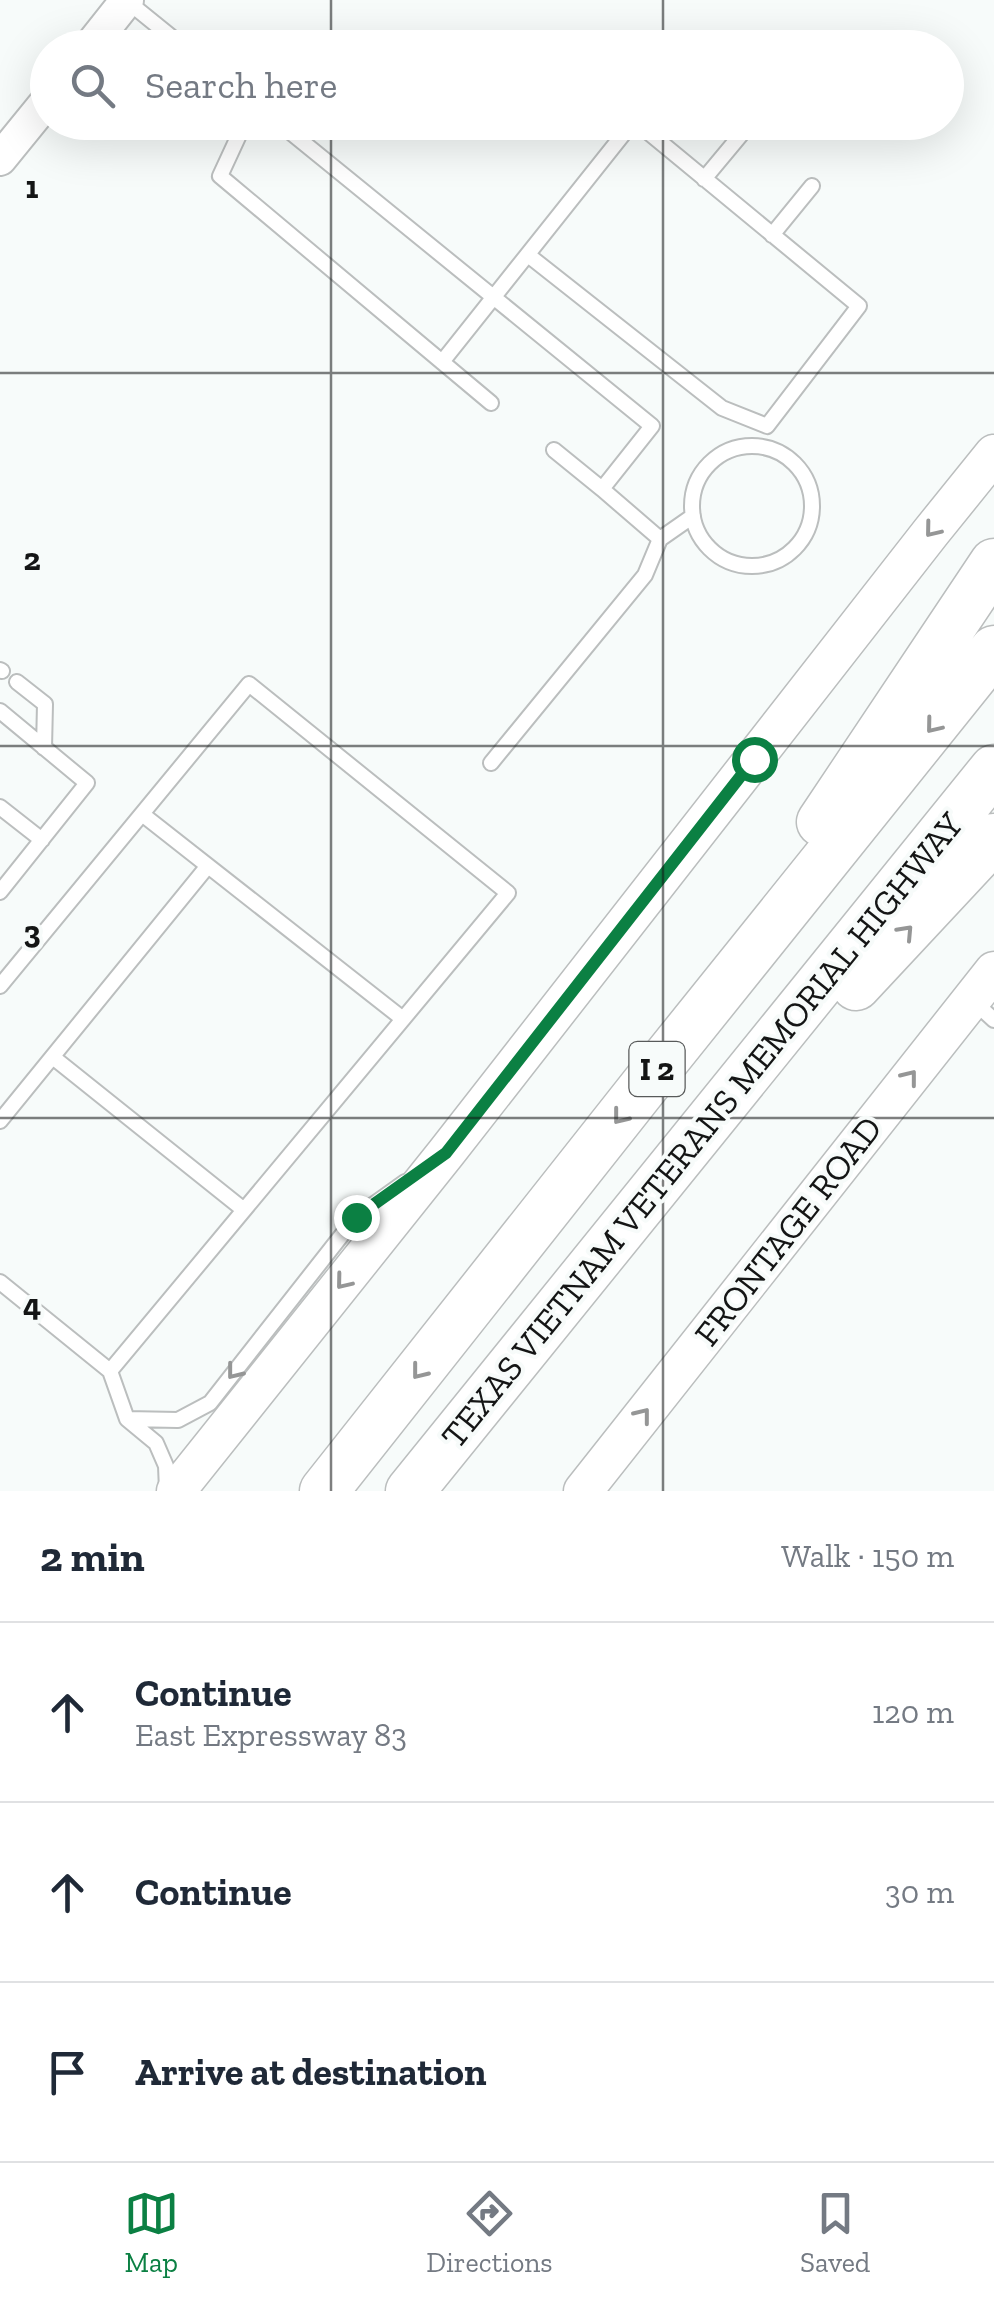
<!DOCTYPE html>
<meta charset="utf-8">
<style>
body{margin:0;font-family:"Zilla Slab",serif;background:#f6f6f7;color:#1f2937}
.stop{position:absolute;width:30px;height:30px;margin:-22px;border:8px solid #0b8043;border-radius:50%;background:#fff}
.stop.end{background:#0b8043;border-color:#fff;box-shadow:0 2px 10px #0008}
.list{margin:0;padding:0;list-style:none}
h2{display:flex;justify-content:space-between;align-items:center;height:130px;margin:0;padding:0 40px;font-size:42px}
h2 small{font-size:32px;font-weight:400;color:#747a83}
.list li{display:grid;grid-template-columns:65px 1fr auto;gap:30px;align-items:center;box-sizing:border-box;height:180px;padding:0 40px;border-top:2px solid #e0e1e3}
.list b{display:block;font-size:38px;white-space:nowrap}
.list p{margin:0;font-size:32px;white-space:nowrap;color:#747a83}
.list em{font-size:32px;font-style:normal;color:#747a83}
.icon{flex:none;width:55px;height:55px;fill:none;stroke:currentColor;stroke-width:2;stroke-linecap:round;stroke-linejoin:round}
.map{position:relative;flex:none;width:994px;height:1491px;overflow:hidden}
.search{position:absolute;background:#fff;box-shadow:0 10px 40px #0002;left:30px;right:30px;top:30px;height:110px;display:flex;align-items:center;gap:25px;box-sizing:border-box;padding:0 35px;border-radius:55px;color:#747a83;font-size:38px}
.sheet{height:670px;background:#fff}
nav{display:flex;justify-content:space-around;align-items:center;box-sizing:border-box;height:140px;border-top:2px solid #e0e1e3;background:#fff;font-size:28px;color:#747a83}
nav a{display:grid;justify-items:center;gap:5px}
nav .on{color:#0b8043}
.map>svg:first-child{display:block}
</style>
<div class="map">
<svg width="994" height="1491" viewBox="0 0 994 1491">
<rect width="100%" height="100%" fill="#f7fbfa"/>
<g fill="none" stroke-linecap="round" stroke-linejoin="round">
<g stroke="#bbbebe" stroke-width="18">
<path id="service" d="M127,1L185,48
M245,122L220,176L491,403
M278,122L652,426L602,489L554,450
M704,179L744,131
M772,235L812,186
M528,255L722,408L767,426L859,306L636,122
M442,362L633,122
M692 506a60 60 0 1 1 120 0a60 60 0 1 1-120 0Z
M602,489L660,539
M0,670L2,671
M17,682L45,704L44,748
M0,711L87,783L0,892
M491,763L645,575L660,539L693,516
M0,807L42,840
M142,814L403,1019
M0,986L249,684L508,893L110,1371
M972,1000L994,1020
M54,1058L244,1210
M0,1121L207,867
M0,1282L110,1371L127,1419L156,1443L166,1466L167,1490
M127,1419L178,1420L210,1403L356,1217L405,1182"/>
</g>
<g stroke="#bbbebe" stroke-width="36">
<path id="tertiary" d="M89,48L127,0
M0,159L48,100"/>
</g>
<g stroke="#bbbebe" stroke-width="41">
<path id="secondary" d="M176,1491L446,1153L931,532L994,454
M583,1491L994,971"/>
</g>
<g stroke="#bbbebe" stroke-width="51">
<path id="motorway" d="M821,822L994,563
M856,986L994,838
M324,1491L660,1066L994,650
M410,1491L994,769"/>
</g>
<use href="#service" stroke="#fff" stroke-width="14"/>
<use href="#tertiary" stroke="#fff" stroke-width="32"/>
<use href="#secondary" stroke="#fff" stroke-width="38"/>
<use href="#motorway" stroke="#fff" stroke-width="48"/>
</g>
<defs><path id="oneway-chevron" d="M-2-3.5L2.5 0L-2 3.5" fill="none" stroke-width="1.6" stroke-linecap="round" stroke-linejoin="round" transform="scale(2.5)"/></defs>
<g stroke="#959696">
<use href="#oneway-chevron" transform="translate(932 530) rotate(129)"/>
<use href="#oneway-chevron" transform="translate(933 726) rotate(129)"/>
<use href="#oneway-chevron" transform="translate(906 932) rotate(-47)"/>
<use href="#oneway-chevron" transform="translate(910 1077) rotate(-52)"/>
<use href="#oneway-chevron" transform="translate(620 1117) rotate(128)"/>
<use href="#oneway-chevron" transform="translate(343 1282) rotate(129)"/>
<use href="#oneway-chevron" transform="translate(234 1372) rotate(128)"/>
<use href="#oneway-chevron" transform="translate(419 1372) rotate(128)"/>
<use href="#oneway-chevron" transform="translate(643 1415) rotate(-52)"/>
</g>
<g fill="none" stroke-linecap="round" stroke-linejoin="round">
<path stroke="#0b8043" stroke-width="12" d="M356,1217L446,1153L754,759"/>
</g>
<path fill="none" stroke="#141515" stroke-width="2.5" stroke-opacity="0.55" d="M331,0V48M663,0V48M331,122V1491M663,122V1491M0,373H994M0,746H994M0,1118H994"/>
<g text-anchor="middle" stroke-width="8" stroke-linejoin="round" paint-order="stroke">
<rect fill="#f7fbfa" stroke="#585a5a" stroke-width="2.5" x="629.5" y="1042" width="55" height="54" rx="8"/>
<g font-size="32" font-weight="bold" fill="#141515">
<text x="657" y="1080">I 2</text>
</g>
<g font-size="35" fill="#141515" stroke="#f7fbfa">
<text transform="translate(702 1130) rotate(-51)" y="12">TEXAS VIETNAM VETERANS MEMORIAL HIGHWAY</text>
<text transform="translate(788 1231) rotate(-52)" y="12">FRONTAGE ROAD</text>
</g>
</g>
<g font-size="32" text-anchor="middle" font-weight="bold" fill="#141515" stroke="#f7fbfa" stroke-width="8" stroke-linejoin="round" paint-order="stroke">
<text x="32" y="198">1</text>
<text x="32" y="570">2</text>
<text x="32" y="943">3</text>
<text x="32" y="1316">4</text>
</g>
</svg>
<div class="stop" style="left:754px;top:759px"></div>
<div class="stop end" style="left:356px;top:1217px"></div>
<div class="search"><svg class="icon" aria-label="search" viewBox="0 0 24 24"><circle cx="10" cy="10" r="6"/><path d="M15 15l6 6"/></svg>Search here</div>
</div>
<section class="sheet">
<h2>2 min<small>Walk · 150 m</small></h2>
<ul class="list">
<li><svg class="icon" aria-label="ahead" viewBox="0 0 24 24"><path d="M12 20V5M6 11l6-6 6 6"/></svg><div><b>Continue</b><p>East Expressway 83</p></div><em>120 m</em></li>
<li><svg class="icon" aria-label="ahead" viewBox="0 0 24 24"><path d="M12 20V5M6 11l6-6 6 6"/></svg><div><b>Continue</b></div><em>30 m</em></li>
<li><svg class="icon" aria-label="arrive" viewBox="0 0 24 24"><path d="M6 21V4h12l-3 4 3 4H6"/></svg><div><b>Arrive at destination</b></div></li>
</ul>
</section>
<nav>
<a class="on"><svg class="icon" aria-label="map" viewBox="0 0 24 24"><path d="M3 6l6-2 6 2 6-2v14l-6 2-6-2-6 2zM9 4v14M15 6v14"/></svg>Map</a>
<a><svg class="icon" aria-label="directions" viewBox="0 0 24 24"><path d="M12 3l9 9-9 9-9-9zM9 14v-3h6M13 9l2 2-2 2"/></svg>Directions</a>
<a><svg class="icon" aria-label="saved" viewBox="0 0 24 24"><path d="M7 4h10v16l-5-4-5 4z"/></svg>Saved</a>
</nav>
